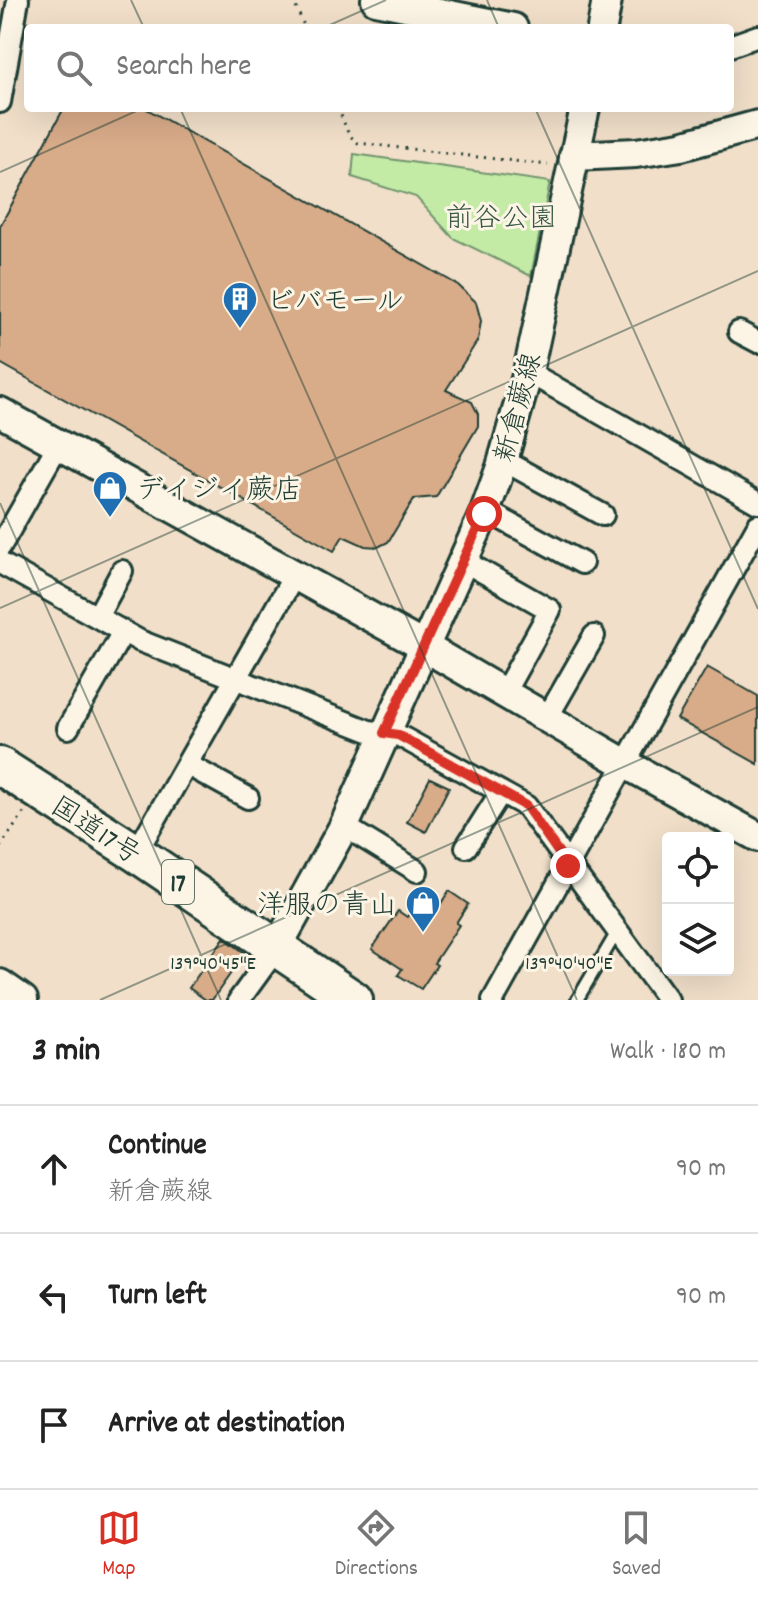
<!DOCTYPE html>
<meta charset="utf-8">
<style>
body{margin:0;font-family:Dekko,"Klee One",sans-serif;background:#f6f6f6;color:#222}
.controls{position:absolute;right:24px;bottom:24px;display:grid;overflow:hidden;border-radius:8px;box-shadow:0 8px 32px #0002}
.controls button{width:72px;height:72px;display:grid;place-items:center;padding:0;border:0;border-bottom:2px solid #e0e0e0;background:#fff;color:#222;font:40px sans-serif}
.stop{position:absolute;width:24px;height:24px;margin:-18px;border:6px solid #d93025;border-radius:50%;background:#fff}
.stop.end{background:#d93025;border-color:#fff;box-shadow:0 2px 8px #0008}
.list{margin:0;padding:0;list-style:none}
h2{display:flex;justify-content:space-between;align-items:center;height:104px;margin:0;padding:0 32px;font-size:34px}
h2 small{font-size:26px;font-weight:400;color:#767676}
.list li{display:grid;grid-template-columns:52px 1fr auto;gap:24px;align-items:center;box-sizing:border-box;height:128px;padding:0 32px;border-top:2px solid #e0e0e0}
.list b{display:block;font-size:30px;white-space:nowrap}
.list p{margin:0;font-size:26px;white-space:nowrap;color:#767676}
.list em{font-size:26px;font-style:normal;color:#767676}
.icon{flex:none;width:44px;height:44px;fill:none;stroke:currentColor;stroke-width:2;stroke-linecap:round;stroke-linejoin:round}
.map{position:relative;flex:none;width:758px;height:1000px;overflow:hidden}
.search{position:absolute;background:#fff;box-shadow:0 8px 32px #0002;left:24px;right:24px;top:24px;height:88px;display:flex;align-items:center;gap:20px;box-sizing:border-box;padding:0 28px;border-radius:8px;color:#767676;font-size:30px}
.sheet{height:488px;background:#fff}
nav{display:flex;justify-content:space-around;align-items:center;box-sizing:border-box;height:112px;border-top:2px solid #e0e0e0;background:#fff;font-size:22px;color:#767676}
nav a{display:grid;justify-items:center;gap:4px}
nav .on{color:#d93025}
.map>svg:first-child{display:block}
</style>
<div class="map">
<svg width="758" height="1000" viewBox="0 0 758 1000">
<rect width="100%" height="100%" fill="#f1dfc9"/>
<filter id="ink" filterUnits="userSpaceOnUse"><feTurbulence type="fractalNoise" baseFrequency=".0125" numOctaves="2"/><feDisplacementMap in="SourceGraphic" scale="16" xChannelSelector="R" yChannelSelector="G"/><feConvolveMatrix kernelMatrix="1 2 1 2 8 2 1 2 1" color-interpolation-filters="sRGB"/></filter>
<g filter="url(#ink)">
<path fill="#c3eba6" stroke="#71946d" stroke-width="2" d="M354,154L550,182L531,276L453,238L416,197L352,177Z"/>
<path fill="#d8ab89" stroke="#1f3d34" stroke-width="2" d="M64,108H145L458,285L476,302L481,321L478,340L446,390L472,402L478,414V426L436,497L414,499L388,542L378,547L365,546L343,536L334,551L0,363V226Z
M707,667L758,696V764L677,719Z
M430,778L449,787L426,832L407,822Z
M449,891L468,904L456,923L459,925L434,963L437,965L421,989L398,975L402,969L372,949L398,911L407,917L419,900L436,911Z
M224,938L245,953L212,1000H206L189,988Z"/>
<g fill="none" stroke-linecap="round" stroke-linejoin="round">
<g stroke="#1f3d34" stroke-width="16">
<path id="lane" d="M577,1000L617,932"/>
</g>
<g stroke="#1f3d34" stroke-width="26">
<path id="street" d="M730,46L758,36
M0,102L18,0
M739,332L758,342
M528,372L758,503
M503,460L603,515
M485,510L582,563
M0,547L58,445
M462,560L550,610L504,693
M0,563L140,641L369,731L398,735L526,806L668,1000
M97,617L122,571
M547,718L594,636
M68,728L123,632
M188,765L248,798
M344,826L417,871
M466,847L501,792
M136,853L294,576
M239,1000L276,949
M493,1000L758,525"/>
</g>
<g stroke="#1f3d34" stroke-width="34">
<path id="secondary" d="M376,0L513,28
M602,28L607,0
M574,156L636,153L681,146L758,125
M0,412L423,646L624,763L758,837
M276,949L344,826L484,514L501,467L528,372L585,108
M0,984L23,1000"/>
</g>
<g stroke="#1f3d34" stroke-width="42">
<path id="highway" d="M0,766L136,853L354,1000"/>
</g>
<path stroke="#1f3d34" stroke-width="3" stroke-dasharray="2 6" stroke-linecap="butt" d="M293,0L305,28
M338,108L349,135L358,143L548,165
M0,847L25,811"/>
<use href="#lane" stroke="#fcf5e5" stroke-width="10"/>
<use href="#street" stroke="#fcf5e5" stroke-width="20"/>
<use href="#secondary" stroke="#fcf5e5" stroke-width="28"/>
<use href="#highway" stroke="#fcf5e5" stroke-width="36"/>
</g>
</g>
<g fill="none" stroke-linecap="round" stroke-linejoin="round" filter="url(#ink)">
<path stroke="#d93025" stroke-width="10" d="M484,514L384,733L398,735L526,806L568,866"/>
</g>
<path fill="none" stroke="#1f3d34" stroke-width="2" stroke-opacity="0.45" d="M131,0L144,28M487,0L499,28M323,28L386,0M180,108L577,1000M535,108L758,609M0,172L143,108M0,503L221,1000M0,608L758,271M100,1000L758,707"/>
<defs>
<g id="building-pin" transform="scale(1.8)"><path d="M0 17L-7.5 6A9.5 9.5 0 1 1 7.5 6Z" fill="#1f6fb2" stroke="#fcf5e5"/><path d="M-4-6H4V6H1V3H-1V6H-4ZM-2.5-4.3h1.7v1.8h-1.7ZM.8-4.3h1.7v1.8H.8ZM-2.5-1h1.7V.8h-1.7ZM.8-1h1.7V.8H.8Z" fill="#fff"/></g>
<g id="shop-pin" transform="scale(1.8)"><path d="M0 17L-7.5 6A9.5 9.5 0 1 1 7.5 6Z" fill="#1f6fb2" stroke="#fcf5e5"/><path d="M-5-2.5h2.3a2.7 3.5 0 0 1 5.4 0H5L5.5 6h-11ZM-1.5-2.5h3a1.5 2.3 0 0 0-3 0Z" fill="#fff"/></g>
</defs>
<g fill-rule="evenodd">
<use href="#building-pin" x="240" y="299"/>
<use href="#shop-pin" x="110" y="488"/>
<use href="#shop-pin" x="423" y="903"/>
</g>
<g text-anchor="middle" stroke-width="6" stroke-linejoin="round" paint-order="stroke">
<rect fill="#fcf5e5" stroke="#617469" stroke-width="2" x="162" y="860" width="32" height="44" rx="6"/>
<g font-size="26" font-weight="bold" fill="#1f3d34">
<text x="178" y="891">17</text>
</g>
<g font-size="28" fill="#385745" stroke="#fcf5e5">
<text x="501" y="226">前谷公園</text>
</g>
<g font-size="28" fill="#1f3d34" stroke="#fcf5e5" text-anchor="start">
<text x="266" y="309">ビバモール</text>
<text x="136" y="498">デイジイ蕨店</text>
<text x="397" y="913" text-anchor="end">洋服の青山</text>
</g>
<g font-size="28" fill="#1f3d34" stroke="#fcf5e5">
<text transform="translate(516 407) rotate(-75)" y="10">新倉蕨線</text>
<text transform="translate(97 829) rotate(33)" y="10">国道17号</text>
</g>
</g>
<g font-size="20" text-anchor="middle" fill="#1f3d34" stroke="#fcf5e5" stroke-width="6" stroke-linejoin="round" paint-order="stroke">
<text x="213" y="969">139°40'45"E</text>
<text x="569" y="969">139°40'40"E</text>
</g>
</svg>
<div class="controls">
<button><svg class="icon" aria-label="locate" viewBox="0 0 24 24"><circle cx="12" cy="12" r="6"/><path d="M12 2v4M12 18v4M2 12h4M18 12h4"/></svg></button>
<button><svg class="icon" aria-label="layers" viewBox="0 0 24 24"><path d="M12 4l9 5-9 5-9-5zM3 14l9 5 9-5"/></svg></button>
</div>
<div class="stop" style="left:484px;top:514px"></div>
<div class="stop end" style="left:568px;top:866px"></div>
<div class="search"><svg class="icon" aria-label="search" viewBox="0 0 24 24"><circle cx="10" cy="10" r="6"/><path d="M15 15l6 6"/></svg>Search here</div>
</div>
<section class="sheet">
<h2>3 min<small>Walk · 180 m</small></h2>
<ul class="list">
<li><svg class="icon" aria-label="ahead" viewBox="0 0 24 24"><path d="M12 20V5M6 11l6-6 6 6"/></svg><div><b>Continue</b><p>新倉蕨線</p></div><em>90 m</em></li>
<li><svg class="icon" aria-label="left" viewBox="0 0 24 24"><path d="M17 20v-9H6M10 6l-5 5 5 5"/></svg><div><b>Turn left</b></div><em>90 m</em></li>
<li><svg class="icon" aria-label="arrive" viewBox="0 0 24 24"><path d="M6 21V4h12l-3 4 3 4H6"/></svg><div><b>Arrive at destination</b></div></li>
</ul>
</section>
<nav>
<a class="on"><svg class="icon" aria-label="map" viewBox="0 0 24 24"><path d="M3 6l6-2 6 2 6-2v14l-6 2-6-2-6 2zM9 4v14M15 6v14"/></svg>Map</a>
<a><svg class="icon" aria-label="directions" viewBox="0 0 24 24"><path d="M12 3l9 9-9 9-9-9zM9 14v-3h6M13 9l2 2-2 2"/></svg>Directions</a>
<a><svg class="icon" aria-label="saved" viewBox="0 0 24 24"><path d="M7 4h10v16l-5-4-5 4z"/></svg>Saved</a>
</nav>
